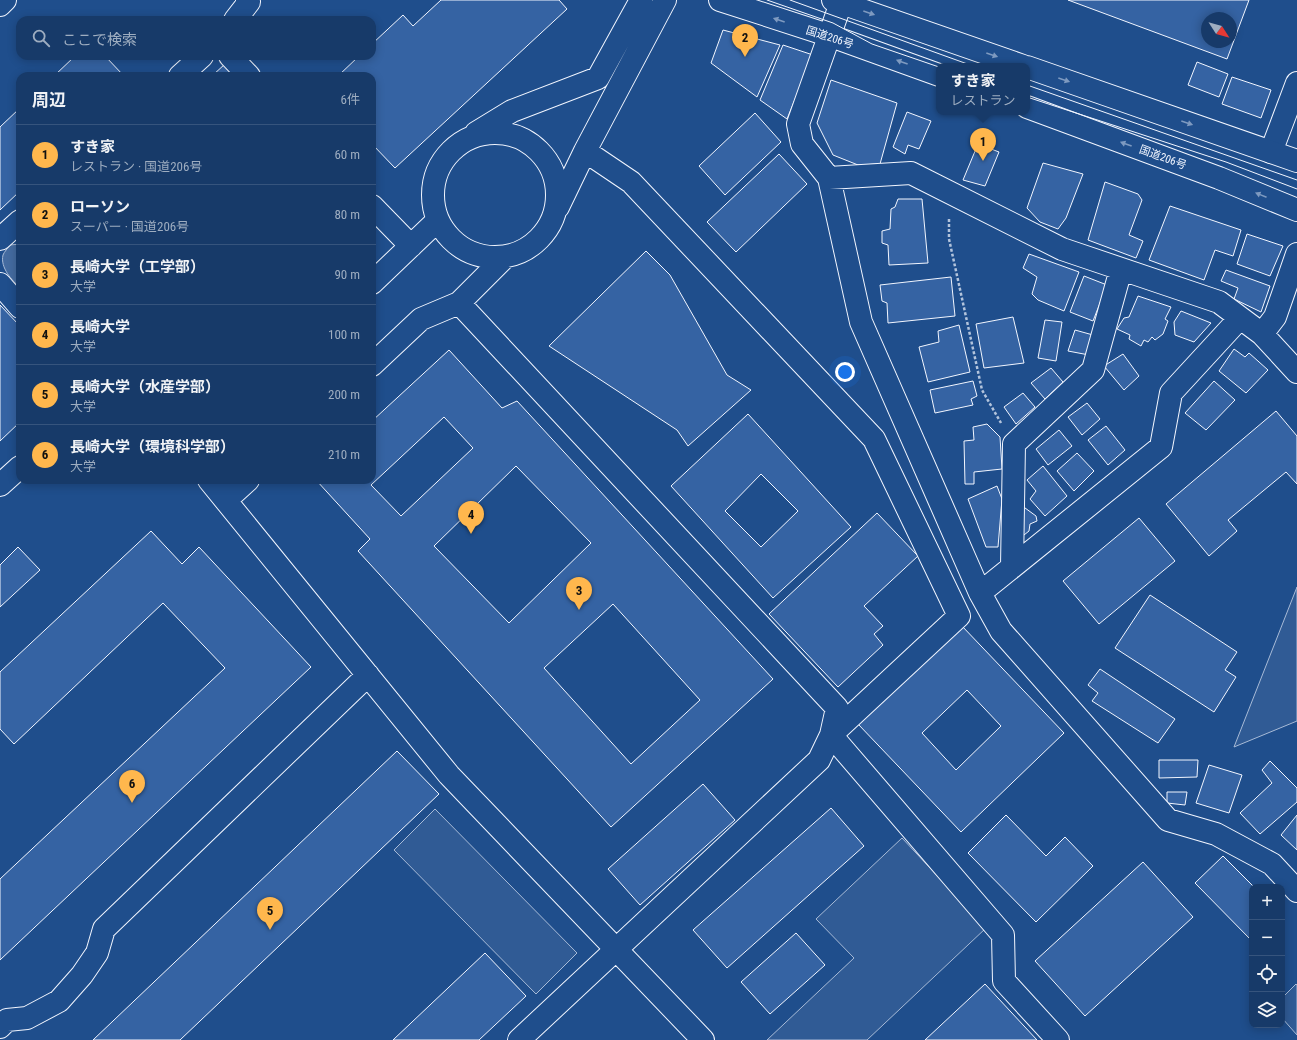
<!DOCTYPE html>
<html lang="ja">
<meta charset="utf-8">
<style>
body{margin:0;font-family:"Roboto Condensed","Noto Sans JP",sans-serif;background:#244571;color:#f1f3f6}
.controls{position:absolute;right:12px;bottom:12px;display:grid;overflow:hidden;border-radius:8px;box-shadow:0 2px 10px #0003}
.controls button{width:36px;height:36px;display:grid;place-items:center;padding:0;border:0;border-bottom:1px solid #36547d;background:#173a69;color:#f1f3f6;font:20px sans-serif}
.compass{position:absolute;left:1201px;top:12px;width:36px;height:36px;border-radius:50%;background:#173a69;box-shadow:0 2px 10px #0003;rotate:126deg}
.you{position:absolute;left:845px;top:372px;width:14px;height:14px;margin:-10px;border:3px solid #fff;border-radius:50%;background:#1a73e8;box-shadow:0 0 0 6px #1a73e833}
.badge{display:grid;place-items:center;width:26px;height:26px;border-radius:50%;background:#ffb74d;color:#111;font-size:13px;font-weight:700}
.pin{position:absolute;translate:-50% -33px;filter:drop-shadow(0 1px 2px #0008)}
.pin::after{content:'';position:absolute;top:21px;width:14px;height:12px;background:inherit;clip-path:polygon(0 0,100% 0,50% 100%)}
.popup{position:absolute;left:936px;top:63px;width:94px;height:52px;box-sizing:border-box;display:grid;place-content:center;border-radius:8px;background:#173a69;filter:drop-shadow(0 1px 3px #0005);font-size:13px;white-space:nowrap;color:#9eadc0}
.popup b{font-size:15px;color:#f1f3f6}
.popup::after{content:'';position:absolute;left:50%;top:100%;margin-left:-8px;border:8px solid transparent;border-top-color:#173a69}
.list{margin:0;padding:0;list-style:none}
h2{display:flex;justify-content:space-between;align-items:center;height:52px;margin:0;padding:0 16px;font-size:17px}
h2 small{font-size:13px;font-weight:400;color:#9eadc0}
.list li{display:grid;grid-template-columns:26px 1fr auto;gap:12px;align-items:center;box-sizing:border-box;height:60px;padding:0 16px;border-top:1px solid #36547d}
.list b{display:block;font-size:15px;white-space:nowrap}
.list p{margin:0;font-size:13px;white-space:nowrap;color:#9eadc0}
.list em{font-size:13px;font-style:normal;color:#9eadc0}
.icon{flex:none;width:22px;height:22px;fill:none;stroke:currentColor;stroke-width:2;stroke-linecap:round;stroke-linejoin:round}
.map{position:relative;flex:none;width:1297px;height:1040px;overflow:hidden}
.search{position:absolute;background:#173a69;box-shadow:0 2px 10px #0003;left:16px;top:16px;width:360px;height:44px;display:flex;align-items:center;gap:10px;box-sizing:border-box;padding:0 14px;border-radius:12px;color:#9eadc0;font-size:15px}
.panel{position:absolute;background:#173a69;box-shadow:0 2px 10px #0003;left:16px;top:72px;width:360px;height:412px;border-radius:12px}
.map>svg:first-child{display:block}
</style>
<div class="map">
<svg width="1297" height="1040" viewBox="0 0 1297 1040">
<rect width="100%" height="100%" fill="#1f4e8c"/>
<path fill="#305b95" stroke="#a8bbd7" d="M1297,587V721L1234,747Z
M435,809L577,953L536,994L394,850Z
M902,838L986,928L867,1040H767L854,958L816,919Z
M1296,984L1297,985V1035L1282,1018V998Z"/>
<path fill="#446ba0" stroke="#a8bbd7" d="M20,244V288C12,280 0,268 3,255C4,252 8,248 10,245Z"/>
<path fill="#3563a3" stroke="#f2f6ff" fill-rule="evenodd" d="M441,0H559L567,9L395,168L372,144V76H338L359,56H372V44L403,15L413,26Z
M1068,0H1249L1227,59ZM1207,18H1231V42H1207Z
M723,30L780,45L757,97L711,63Z
M783,45L813,55L787,119L760,100Z
M75,56H105L124,76H54Z
M1197,62L1228,74L1219,97L1188,85Z
M226,63L238,76H212Z
M1232,77L1271,90L1261,118L1222,104Z
M831,80L897,103L880,164L858,165L833,155L817,123Z
M20,108V191L0,210V127Z
M907,112L931,121L919,149L908,145L905,154L893,147Z
M755,113L781,142L725,195L699,166Z
M978,144L999,152L985,186L963,180Z
M779,154L807,184L736,252L707,222Z
M1043,163L1083,174L1066,218L1058,229L1040,222L1027,208Z
M1105,182L1138,194L1142,200L1129,235L1143,241L1136,258L1088,240Z
M898,199H922L928,263L889,265L888,245L882,243V231L890,229L891,209L895,207Z
M1170,206L1241,230L1233,256L1215,250L1204,280L1149,260Z
M1247,234L1283,246L1270,276L1237,264Z
M646,251L670,275L727,375L751,390L688,446L677,430L549,346Z
M1029,254L1079,272L1064,311L1038,300L1032,294L1037,277L1023,268Z
M1226,270L1270,286L1261,312L1234,299L1238,288L1221,281Z
M1084,276L1107,285L1093,321L1070,312Z
M951,277L955,316L888,323L887,303L882,301L880,285Z
M1138,296L1171,307L1165,319L1168,321L1163,334L1155,340L1152,337L1148,342L1144,340L1141,346L1129,339L1130,335L1117,329L1124,318L1129,317Z
M0,305L20,326V422L0,441Z
M1181,311L1211,323L1194,342L1175,335L1174,322Z
M1013,317L1024,363L984,368L976,324Z
M1045,320L1062,322L1056,361L1038,358Z
M959,325L970,372L928,382L919,347L939,342L938,331Z
M1075,330L1093,335L1089,355L1068,351Z
M1234,349L1245,357L1249,353L1268,370L1246,393L1219,371Z
M449,350L502,408L517,401L773,679L611,827L358,551L370,539L316,480H372V421ZM444,417L473,448L401,516L371,485ZM516,466L591,543L509,623L434,546ZM613,604L700,700L631,764L544,668Z
M1123,354L1139,376L1124,390L1104,366Z
M1051,368L1063,382L1045,399L1031,383Z
M973,381L977,396L971,399L973,405L935,413L930,390Z
M1214,381L1235,400L1206,430L1185,413Z
M1023,393L1035,407L1016,424L1004,407Z
M1087,403L1100,419L1082,435L1068,417Z
M1276,411L1297,436V484L1286,472L1228,520L1237,531L1209,556L1166,504Z
M748,414L851,527L773,598L671,486ZM761,474L798,511L761,547L725,511Z
M987,424L1000,437L1002,469L974,472V484H965L964,441L974,440L973,427Z
M1106,426L1125,450L1108,465L1088,440Z
M1059,430L1072,446L1048,465L1036,449Z
M1077,453L1094,471L1074,491L1057,471Z
M1043,466L1067,496L1045,516L1030,499L1036,491L1027,480Z
M997,486L1002,499L998,547H986L968,499Z
M1021,505L1036,516L1037,521L1030,524L1029,531L1019,539Z
M877,513L918,556L864,606L883,626L874,634L883,645L838,687L769,614Z
M1139,518L1175,561L1099,624L1063,581Z
M151,531L182,564L199,547L311,667L0,960V879L225,668L163,603L14,744L0,729V672Z
M18,547L40,570L0,607V565Z
M1150,595L1237,652L1225,670L1236,677L1214,712L1115,648Z
M961,625L1064,733L961,832L858,724ZM967,690L1001,726L956,770L922,733Z
M1100,669L1175,719L1158,743L1092,701L1098,693L1088,685Z
M397,751L439,794L180,1040H93Z
M1159,760H1198L1197,777L1159,778Z
M1270,761L1297,788V802L1260,834L1240,813L1272,783L1262,770Z
M1209,765L1242,775L1229,813L1196,803Z
M703,784L735,820L640,905L608,869Z
M1167,792H1187L1185,805L1167,803Z
M831,808L864,846L727,968L693,930Z
M1006,815L1046,856L1065,837L1093,866L1036,922L968,853Z
M1297,815V850L1281,835Z
M1223,856L1254,887H1252V941L1195,883Z
M1143,862L1193,917L1085,1016L1035,961Z
M796,933L825,965L770,1014L741,982Z
M485,953L526,996L479,1040H393Z
M985,984L1037,1040H925Z"/>
<g fill="none" stroke-linecap="round" stroke-linejoin="round">
<g stroke="#f2f6ff" stroke-width="24">
<path id="minor" d="M842,0L798,124L802,144L829,178L861,322L980,593L1001,631L1168,820L1216,834L1272,864L1297,891
M0,5L5,0
M235,20L249,2L247,0
M230,56L249,76
M180,76L202,56
M433 195a62 62 0 1 1 124 0a62 62 0 1 1-124 0Z
M476,133L512,111L598,78L641,0
M585,151L631,182L874,439L959,616L831,735
M1271,152L1297,83
M829,178L911,173L1062,249L1219,302L1262,334L1297,372
M372,206L411,246
M558,207L585,151L665,0
M0,239L20,221
M372,283L438,220
M0,284L20,307
M459,303L837,708L831,735L819,760L519,1040
M1262,334L1275,317L1297,254
M372,365L421,319L459,303L505,257
M209,480L449,775L703,1040
M0,485L20,467
M226,500L248,480
M1012,567L1014,444L1093,370L1121,269
M980,593L1161,447L1171,393L1240,318
M831,735L1003,935L1004,981L1058,1040
M0,1027L7,1020L27,1018L59,1001L82,975L97,953L104,929L368,675"/>
</g>
<g stroke="#f2f6ff" stroke-width="24">
<path id="highway" d="M720,0L828,35L939,75
M833,0L1023,66
M1027,67L1297,161
M1027,107L1219,178L1297,210"/>
</g>
<path stroke="#b3c4dc" stroke-width="2.5" stroke-dasharray="3 2" stroke-linecap="butt" d="M949,219V239L982,390L1001,423"/>
<use href="#minor" stroke="#1f4e8c" stroke-width="22"/>
<use href="#highway" stroke="#1f4e8c" stroke-width="22"/>
<path stroke="#f2f6ff" stroke-width="1" d="M767,0L833,23L872,44L939,67
M790,0L973,66
M1027,85L1297,180
M1027,97L1226,162L1297,189"/>
</g>
<defs><path id="oneway-solid" d="M-6-.8H1V-3.2L6.5 0L1 3.2V.8H-6Z"/></defs>
<g fill="#7e9ac0">
<use href="#oneway-solid" transform="translate(869 13) rotate(19)"/>
<use href="#oneway-solid" transform="translate(779 20) rotate(-161)"/>
<use href="#oneway-solid" transform="translate(992 55) rotate(19)"/>
<use href="#oneway-solid" transform="translate(902 62) rotate(-160)"/>
<use href="#oneway-solid" transform="translate(1064 80) rotate(19)"/>
<use href="#oneway-solid" transform="translate(1187 123) rotate(19)"/>
<use href="#oneway-solid" transform="translate(1126 144) rotate(-160)"/>
<use href="#oneway-solid" transform="translate(1261 195) rotate(-158)"/>
</g>
<g text-anchor="middle" stroke-width="3" stroke-linejoin="round" paint-order="stroke">
<g font-size="11" fill="#f2f6ff" stroke="#1f4e8c">
<text transform="translate(830 37) rotate(18)" y="4">国道206号</text>
<text transform="translate(1163 157) rotate(20)" y="4">国道206号</text>
</g>
</g>
</svg>
<div class="controls">
<button>+</button>
<button>−</button>
<button><svg class="icon" aria-label="locate" viewBox="0 0 24 24"><circle cx="12" cy="12" r="6"/><path d="M12 2v4M12 18v4M2 12h4M18 12h4"/></svg></button>
<button><svg class="icon" aria-label="layers" viewBox="0 0 24 24"><path d="M12 4l9 5-9 5-9-5zM3 14l9 5 9-5"/></svg></button>
</div>
<svg class="compass" viewBox="-18 -18 36 36"><path d="M0-13l5 13h-10z" fill="#e53935"/><path d="M0 13l5-13h-10z" fill="#9eadc0"/></svg>
<div class="you"></div>
<div class="pin badge" style="left:983px;top:161px">1</div>
<div class="popup"><b>すき家</b>レストラン</div>
<div class="pin badge" style="left:745px;top:57px">2</div>
<div class="pin badge" style="left:579px;top:610px">3</div>
<div class="pin badge" style="left:471px;top:534px">4</div>
<div class="pin badge" style="left:270px;top:930px">5</div>
<div class="pin badge" style="left:132px;top:803px">6</div>
<div class="search"><svg class="icon" aria-label="search" viewBox="0 0 24 24"><circle cx="10" cy="10" r="6"/><path d="M15 15l6 6"/></svg>ここで検索</div>
<section class="panel">
<h2>周辺<small>6件</small></h2>
<ul class="list">
<li><span class="badge">1</span><div><b>すき家</b><p>レストラン · 国道206号</p></div><em>60 m</em></li>
<li><span class="badge">2</span><div><b>ローソン</b><p>スーパー · 国道206号</p></div><em>80 m</em></li>
<li><span class="badge">3</span><div><b>長崎大学（工学部）</b><p>大学</p></div><em>90 m</em></li>
<li><span class="badge">4</span><div><b>長崎大学</b><p>大学</p></div><em>100 m</em></li>
<li><span class="badge">5</span><div><b>長崎大学（水産学部）</b><p>大学</p></div><em>200 m</em></li>
<li><span class="badge">6</span><div><b>長崎大学（環境科学部）</b><p>大学</p></div><em>210 m</em></li>
</ul>
</section>
</div>
